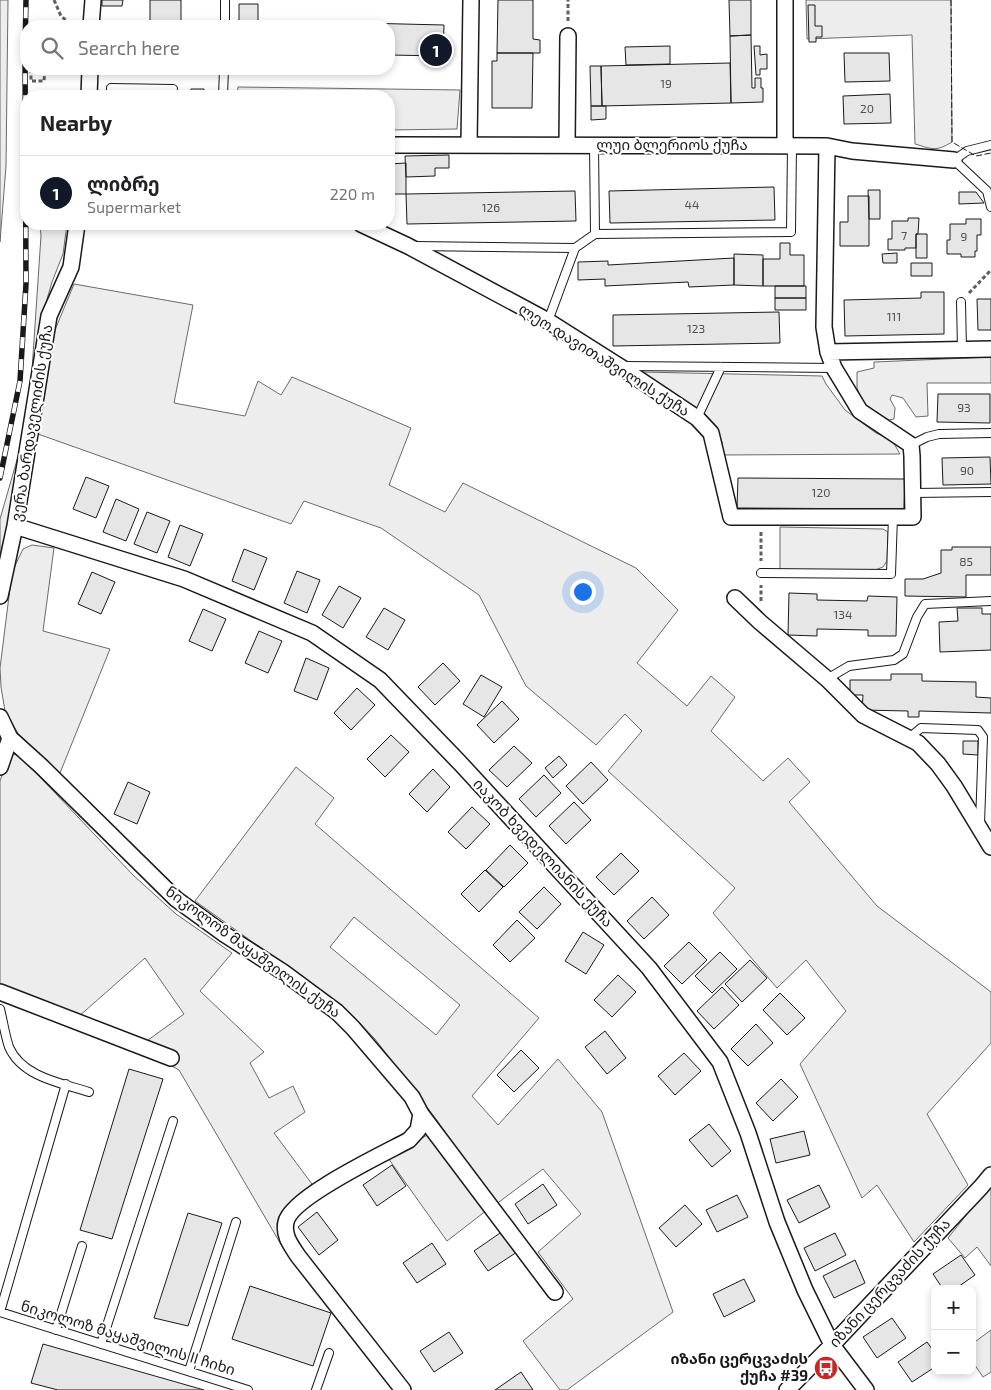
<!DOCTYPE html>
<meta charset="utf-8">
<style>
body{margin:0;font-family:"Exo 2","Noto Sans Georgian",sans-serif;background:#f6f6f6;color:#202124}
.controls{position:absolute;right:15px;bottom:15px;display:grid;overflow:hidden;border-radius:10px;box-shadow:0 2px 8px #0003}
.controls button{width:45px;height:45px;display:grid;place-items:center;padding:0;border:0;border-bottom:1px solid #e0e0e0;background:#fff;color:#202124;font:25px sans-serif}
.you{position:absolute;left:582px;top:591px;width:18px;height:18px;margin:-12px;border:4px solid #fff;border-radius:50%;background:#1a73e8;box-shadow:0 0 0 8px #1a73e833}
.badge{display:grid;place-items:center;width:32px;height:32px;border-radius:50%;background:#111827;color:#fff;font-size:16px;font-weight:700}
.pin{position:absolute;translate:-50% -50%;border:2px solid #fff;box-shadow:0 1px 5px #0006}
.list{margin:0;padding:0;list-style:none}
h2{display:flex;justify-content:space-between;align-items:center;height:65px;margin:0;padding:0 20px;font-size:21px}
h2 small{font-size:16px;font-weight:400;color:#757577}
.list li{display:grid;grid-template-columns:32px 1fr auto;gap:15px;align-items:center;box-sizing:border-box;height:75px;padding:0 20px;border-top:1px solid #e0e0e0}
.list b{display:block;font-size:19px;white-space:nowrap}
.list p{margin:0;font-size:16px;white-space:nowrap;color:#757577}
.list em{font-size:16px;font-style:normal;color:#757577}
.icon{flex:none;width:28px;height:28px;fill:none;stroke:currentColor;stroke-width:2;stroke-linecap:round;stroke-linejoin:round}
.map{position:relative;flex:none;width:991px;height:1390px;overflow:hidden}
.search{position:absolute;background:#fff;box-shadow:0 2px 8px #0003;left:20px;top:20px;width:375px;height:55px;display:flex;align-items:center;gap:12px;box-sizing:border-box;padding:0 18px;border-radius:20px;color:#757577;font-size:19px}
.panel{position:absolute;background:#fff;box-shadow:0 2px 8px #0003;left:20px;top:90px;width:375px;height:140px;border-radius:20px}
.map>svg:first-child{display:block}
</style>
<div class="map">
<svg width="991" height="1390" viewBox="0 0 991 1390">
<rect width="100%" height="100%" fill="#fff"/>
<path fill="#ededed" stroke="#6a6a6a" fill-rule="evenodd" d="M0,0H8L6,166L0,242Z
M806,0H951L952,142C936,152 932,149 915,144L912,35L807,39Z
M238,87L460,90L457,129L389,130V96H237Z
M40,224H67L63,254L52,282L43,313L31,385L41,236Z
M74,284L193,305L174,403L245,416L258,381L281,395L292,377L411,428L389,485L445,512L463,483L636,568L678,610L637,663L687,706L711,676L735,697L711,731L763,781L788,758L810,782L789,802L877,906L991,992V1043L927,1114L968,1185L914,1242L877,1185L862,1198L800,1064L846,1011L806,960L777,988L713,913L735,888L608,771L642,731L625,714L596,745L526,686L479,595L381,528L304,501L291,524L38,434L55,330Z
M991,357V383H927L928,416L916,417L903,398L892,395L890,399L895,408L894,419L889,420L864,406L857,388V372L874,368V362Z
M642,372L822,376L826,384L845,410L876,433L892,440L900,454L723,455L722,442L714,425Z
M19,453L0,575V519Z
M780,527L883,529L888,532L887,561L883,567L875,570H780Z
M32,545L54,548L43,631L110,649L60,773L19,735L5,711L1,687L0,668L12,572L23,549Z
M13,754L20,756L133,875L176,914L232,953L200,991L264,1052L250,1063L269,1098L293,1086L305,1112L274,1133L312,1184L285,1209L277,1223L283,1248L179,1070L170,1065L144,1043L184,1014L145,958L77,1018L0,985V781L8,759Z
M296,767L334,798L315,824L539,1018L472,1096L498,1125L558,1059L602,1112L673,1312L567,1390H560L523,1341L573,1299L538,1252L581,1214L543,1169L495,1205L436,1119L375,1039L344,1007L195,901ZM354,917L460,1005L436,1035L330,947Z
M429,1134L487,1210L447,1241L388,1158Z
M991,1184V1266L977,1247L965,1258L948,1238Z
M991,1330V1372L983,1377L972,1361V1344Z"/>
<path fill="#e6e6e6" stroke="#1a1a1a" d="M102,0H123L122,6H102Z
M150,0H181V26H150Z
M498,0H533V39L540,40V53H497Z
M729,0H751V35L730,36Z
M239,4H258V26H239Z
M808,5H815V26H822V37H816V42H809Z
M361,23L444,25L443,56L389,55V26H361Z
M751,35L752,88H755V78H761V88H763V102L731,103L730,36Z
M670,46V64L626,65L625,47Z
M754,46H760V55L767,54V69H760V75H756Z
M497,53H533L532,108H492V61H497Z
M844,53H889L890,81L845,82Z
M730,63L731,103L602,106L601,66Z
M590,66H601L602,106H591Z
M191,89H204V96H191Z
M130,92L186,93V96H130Z
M890,94L891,123L844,124L843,96Z
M591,106H606V119L591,120Z
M449,155V168H435V176L406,177L405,156Z
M406,163V194H389V164Z
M774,187L775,220L610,223L609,191Z
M868,190H880V219H869Z
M575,191L576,221L407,224L406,194Z
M959,192H976L984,203L959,204Z
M848,196H869V246H840V222H848Z
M908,218H919L918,234H916V248H905V250H888V239H892V221H908Z
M966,219H981V235H977V251H975V257H961V254H947V240H950V224H966Z
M916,234H927V258H916Z
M780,243H790V255H804V286H763V259H780Z
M897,253V263H883L882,254Z
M734,254L763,255V286L734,285Z
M734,258V285L689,287L688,282L605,286V279L578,280V262L608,261V265Z
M911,263H932V276H911Z
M775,286H806V298H775Z
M921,292H944V334L845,336L844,300L921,298Z
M775,298H806V310H775Z
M977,299H991V330H978Z
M779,312L780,343L613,346V315Z
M938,394H990V423L937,422Z
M990,457L991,484L943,485L942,458Z
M86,477L109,486L96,518L73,509Z
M738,478L905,479L904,509L737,508Z
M116,499L139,509L126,541L103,532Z
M147,512L170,521L157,553L134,544Z
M180,525L203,534L190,566L168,557Z
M952,547H991V575H966V597L905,596V579H923L941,573V550H952Z
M244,549L267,558L254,590L232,581Z
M297,571L320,580L307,613L284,603Z
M92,572L115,582L101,614L78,604Z
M339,586L361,598L343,628L322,615Z
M789,593L817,594V600L867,601L868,596L897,597L896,636H868V630L817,629V636L788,635Z
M384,608L405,620L388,650L366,637Z
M957,608H982V614H991V650L940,652L939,622L958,621Z
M203,609L226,619L212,651L189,641Z
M259,631L282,641L268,673L245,663Z
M306,658L329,668L317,700L294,691Z
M443,663L460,681L435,705L418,687Z
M891,674H922V681L976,682V697L991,698V713L919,711V717H908V711L862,710L863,695H850V680H891Z
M481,675L502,687L484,717L463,704Z
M357,688L375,705L351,730L334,713Z
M502,701L519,719L494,743L477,725Z
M391,735L409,752L385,777L367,759Z
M963,741H978V755L963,754Z
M514,746L532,763L507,787L489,770Z
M559,756L567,765L553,778L545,768Z
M591,762L608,780L583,804L566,786Z
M433,769L450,787L427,812L409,794Z
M544,775L561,793L536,817L519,799Z
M128,782L150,792L137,824L114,814Z
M574,802L591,820L566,844L549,826Z
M472,807L490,824L466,849L448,832Z
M510,845L528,863L504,887L486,870Z
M621,853L639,871L614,895L596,877Z
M485,870L503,887L479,912L461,894Z
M544,887L561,904L537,929L519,912Z
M652,897L669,915L644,939L627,921Z
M517,920L535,938L510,962L493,945Z
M583,932L604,945L586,974L565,961Z
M689,942L707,960L682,984L664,966Z
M720,952L737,969L712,993L695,976Z
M750,960L767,978L742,1002L725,984Z
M618,975L636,992L612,1017L594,1000Z
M722,987L739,1005L714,1029L697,1011Z
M780,993L805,1018L787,1035L763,1010Z
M756,1024L773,1043L748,1066L731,1049Z
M605,1031L626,1058L607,1074L585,1047Z
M521,1050L539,1068L514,1092L497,1075Z
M684,1053L701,1071L675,1095L658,1076Z
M129,1069L163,1079L112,1239L80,1230Z
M781,1079L798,1097L773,1121L756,1103Z
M709,1124L731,1151L712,1167L689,1140Z
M804,1131L810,1155L776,1163L770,1139Z
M392,1165L406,1186L377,1206L363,1185Z
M543,1184L557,1205L528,1224L515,1204Z
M819,1185L830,1207L799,1223L787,1200Z
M737,1195L748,1217L717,1232L706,1210Z
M685,1205L702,1224L676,1247L659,1228Z
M317,1212L338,1240L319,1255L298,1227Z
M188,1213L222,1223L188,1326L154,1318Z
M503,1231L517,1252L488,1271L474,1251Z
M835,1233L846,1255L815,1271L804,1248Z
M432,1243L446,1264L417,1283L403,1263Z
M961,1255L975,1275L955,1289H943L933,1274Z
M855,1260L865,1283L834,1298L823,1276Z
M744,1279L755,1301L724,1317L713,1294Z
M250,1286L331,1313L313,1366L232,1339Z
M892,1318L906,1338L877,1358L863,1337Z
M449,1332L463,1353L434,1372L420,1351Z
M927,1342L935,1353V1367L912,1382L898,1362Z
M43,1344L204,1390H58L31,1383Z
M521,1372L533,1390H495Z"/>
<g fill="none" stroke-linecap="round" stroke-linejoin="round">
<g stroke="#1a1a1a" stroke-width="10">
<path id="service" d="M225,26V0
M111,96V88L173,89
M223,96L224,69
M594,145L595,234L791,232L792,145
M991,145L967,151L954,160L987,191L991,207
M415,246L575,248
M961,302L962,349
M548,321L575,248L595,234
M624,366L834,368
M697,418L721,367
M911,445L927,437L939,434L991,433
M914,493L991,492
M761,573L891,574L893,517
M827,679L849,666L894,660L903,654L917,617L925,604L991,601
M909,738L921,728L978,730L983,737L980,824
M0,1009C3,1021 5,1035 9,1047C22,1077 61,1083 89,1092
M0,1312L248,1390
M0,1312L66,1084
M56,1330L82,1246
M101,1344L173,1121
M189,1371L236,1222
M316,1390L329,1353"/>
</g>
<g stroke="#1a1a1a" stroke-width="18">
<path id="minor" d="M91,26L93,0
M89,96L90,69
M389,145L827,146L852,151L954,160
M469,145L471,0
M567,145L568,36
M785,146V0
M361,224L408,246L548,321L619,366L697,418L711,433L731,517H913L912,456L911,445L860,411L834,368L828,352L824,327L827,146
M828,352L991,349
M15,526L184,579L312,633L380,680L460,763L649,968L720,1062L748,1133L777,1222L805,1290L832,1345L866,1390
M0,596L15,526L49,316L71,267L77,224
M735,598L760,622L827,679L863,715L918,743L938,764L954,786L991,847
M0,717L10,738L41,766L176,899L224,934L283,972L337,1012L353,1028L412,1097L421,1114L555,1292
M0,767L10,738
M0,992L171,1058
M403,1390L298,1256C291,1245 283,1236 286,1222C291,1197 385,1153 409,1140L418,1130L421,1114
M787,1390L832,1345L981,1187L991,1175"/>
</g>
<path stroke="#5f5f5f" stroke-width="3" stroke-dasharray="4 2.5" stroke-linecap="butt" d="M54,0L61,16L73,26
M568,21V0
M31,69V81H44L45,69
M969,293L991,270
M761,532V561
M761,601V585"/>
<use href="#service" stroke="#fff" stroke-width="8"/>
<use href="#minor" stroke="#fff" stroke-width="15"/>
<g stroke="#1a1a1a" stroke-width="5.5">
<path id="rail" d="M0,478L20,381L26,284L25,52L26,0"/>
</g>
<use href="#rail" stroke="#fff" stroke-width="4" stroke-dasharray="11" stroke-linecap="butt"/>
<path stroke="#1a1a1a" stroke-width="1" stroke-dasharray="6 2.5" stroke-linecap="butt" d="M951,0L952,142L976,156L991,153"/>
</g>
<defs>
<g id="bus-disc" transform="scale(1.25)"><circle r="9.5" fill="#c62828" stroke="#fff"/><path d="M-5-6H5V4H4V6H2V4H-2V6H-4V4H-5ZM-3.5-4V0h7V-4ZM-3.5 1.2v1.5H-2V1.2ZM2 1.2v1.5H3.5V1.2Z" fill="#fff"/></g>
</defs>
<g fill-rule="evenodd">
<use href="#bus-disc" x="826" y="1368"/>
</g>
<g text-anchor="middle" stroke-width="4" stroke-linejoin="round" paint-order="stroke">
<g font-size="12" fill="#4d4d4d">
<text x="666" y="88">19</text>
<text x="867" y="113">20</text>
<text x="692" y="209">44</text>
<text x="491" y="212">126</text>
<text x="904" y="240">7</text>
<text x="964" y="241">9</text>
<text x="894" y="321">111</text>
<text x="696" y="333">123</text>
<text x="964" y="412">93</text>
<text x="967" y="475">90</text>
<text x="821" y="497">120</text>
<text x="966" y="566">85</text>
<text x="843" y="619">134</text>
</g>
<g font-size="15" fill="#1a1a1a" stroke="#fff">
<text x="672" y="150">ლუი ბლერიოს ქუჩა</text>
<text transform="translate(604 360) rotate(32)" y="5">ლეო დავითაშვილის ქუჩა</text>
<text transform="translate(32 423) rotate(-81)" y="5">ვერა ბარდაველიძის ქუჩა</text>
<text transform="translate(543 853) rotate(47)" y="5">იაკობ ხვედელიანის ქუჩა</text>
<text transform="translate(253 952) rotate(36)" y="5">ნიკოლოზ მაყაშვილის ქუჩა</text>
<text transform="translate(890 1283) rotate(-47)" y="5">იზანი ცერცვაძის ქუჩა</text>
<text transform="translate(128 1338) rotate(17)" y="5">ნიკოლოზ მაყაშვილის II ჩიხი</text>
</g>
<g font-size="15" font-weight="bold" fill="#1a1a1a" stroke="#fff" text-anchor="end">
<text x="808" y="1364">იზანი ცერცვაძის<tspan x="808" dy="17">ქუჩა #39</tspan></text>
</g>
</g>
</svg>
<div class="controls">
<button>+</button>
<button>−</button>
</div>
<div class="you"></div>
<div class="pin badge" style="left:436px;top:50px">1</div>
<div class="search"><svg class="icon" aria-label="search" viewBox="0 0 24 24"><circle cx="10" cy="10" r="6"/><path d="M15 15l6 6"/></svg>Search here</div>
<section class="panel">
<h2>Nearby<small></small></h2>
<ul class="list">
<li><span class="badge">1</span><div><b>ლიბრე</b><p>Supermarket</p></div><em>220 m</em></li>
</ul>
</section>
</div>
